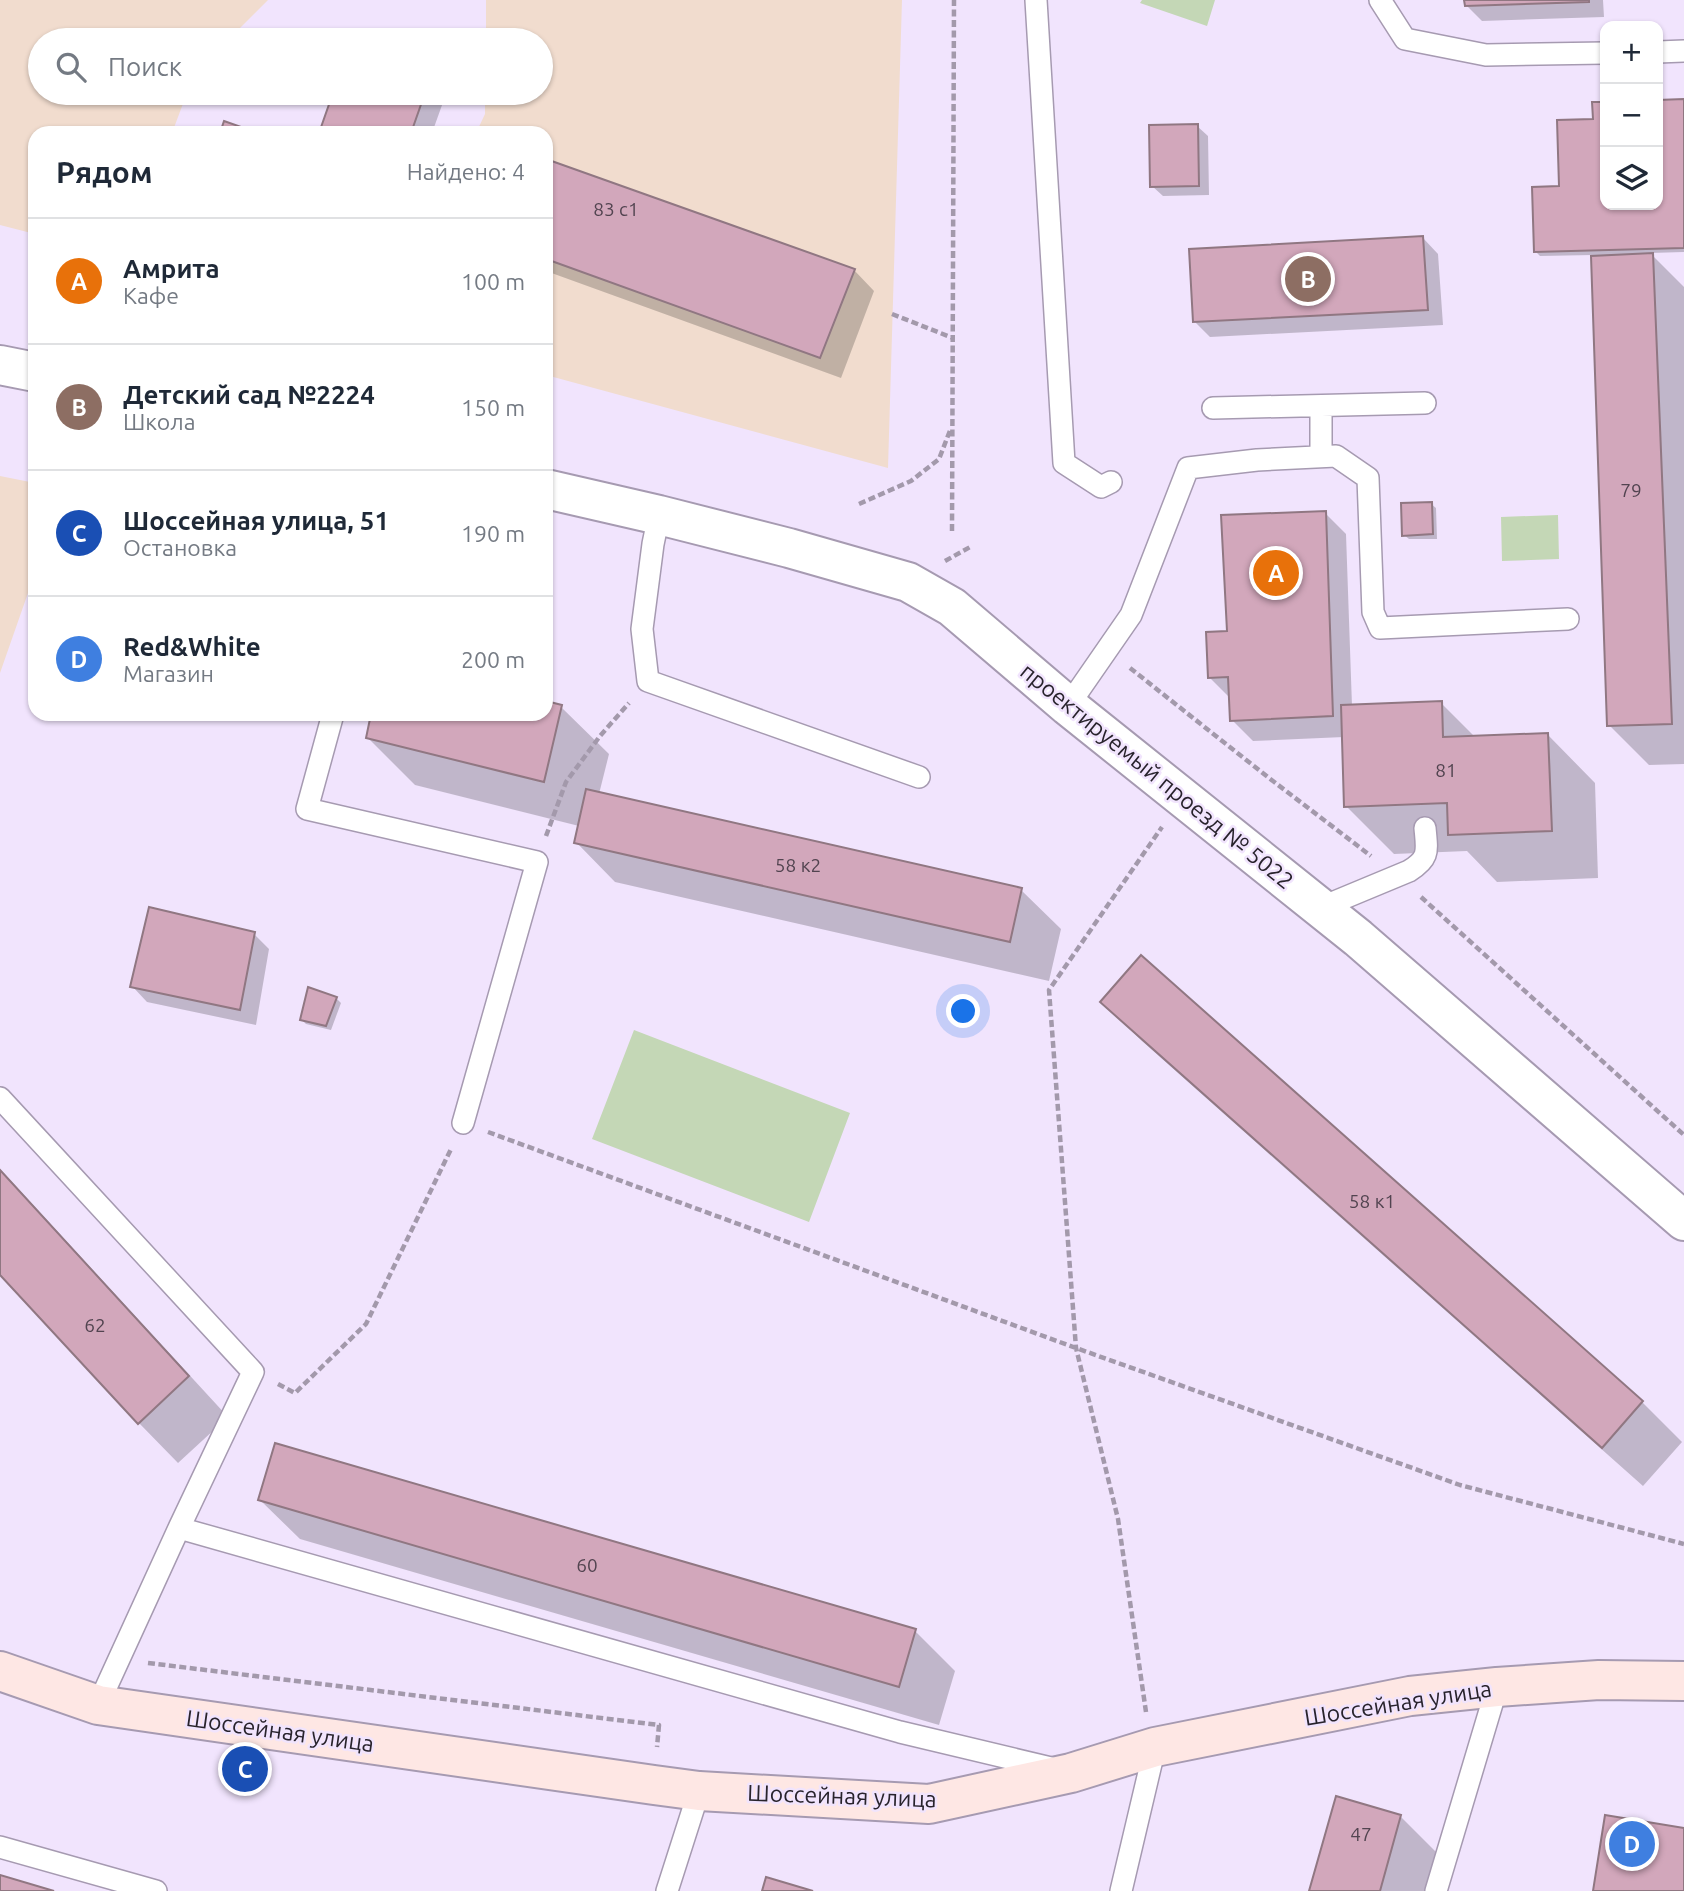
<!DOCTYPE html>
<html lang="ru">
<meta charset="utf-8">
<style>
body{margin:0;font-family:Ubuntu,sans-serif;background:#f6f6f7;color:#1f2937}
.controls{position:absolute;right:21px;top:21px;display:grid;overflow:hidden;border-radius:14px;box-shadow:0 2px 5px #0004}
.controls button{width:63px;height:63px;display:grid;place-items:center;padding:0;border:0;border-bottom:2px solid #e0e1e3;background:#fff;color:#1f2937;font:35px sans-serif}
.you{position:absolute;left:964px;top:1012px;width:24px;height:24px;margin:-18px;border:5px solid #fff;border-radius:50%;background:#1a73e8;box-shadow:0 0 0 10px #1a73e833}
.badge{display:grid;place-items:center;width:46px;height:46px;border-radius:50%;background:#b45309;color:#fff;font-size:23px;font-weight:700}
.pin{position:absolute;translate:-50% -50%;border:4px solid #fff;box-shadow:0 2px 7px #0006}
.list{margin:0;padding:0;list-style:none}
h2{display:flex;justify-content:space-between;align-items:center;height:91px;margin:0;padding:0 28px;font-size:30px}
h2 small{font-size:23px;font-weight:400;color:#747a83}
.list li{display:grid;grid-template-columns:46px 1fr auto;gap:21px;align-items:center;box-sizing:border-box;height:126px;padding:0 28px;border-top:2px solid #e0e1e3}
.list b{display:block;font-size:26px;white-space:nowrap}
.list p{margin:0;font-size:23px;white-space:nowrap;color:#747a83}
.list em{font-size:23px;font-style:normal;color:#747a83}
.icon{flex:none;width:38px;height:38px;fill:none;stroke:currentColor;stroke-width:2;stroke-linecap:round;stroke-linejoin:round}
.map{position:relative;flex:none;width:1684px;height:1891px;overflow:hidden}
.search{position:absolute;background:#fff;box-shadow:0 2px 5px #0004;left:28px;top:28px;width:525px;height:77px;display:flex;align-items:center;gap:18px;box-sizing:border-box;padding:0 24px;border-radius:38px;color:#747a83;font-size:26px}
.panel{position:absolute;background:#fff;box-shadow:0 2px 5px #0004;left:28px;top:126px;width:525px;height:595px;border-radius:21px}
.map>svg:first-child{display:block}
</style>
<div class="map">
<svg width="1684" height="1891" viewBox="0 0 1684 1891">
<rect width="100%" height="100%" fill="#f1e4fd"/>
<path fill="#f1dcce" d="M0,0H268L228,40H40V93H187L172,133H35V234L0,225Z
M486,0H902L888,468L546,375V133H476L485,114V93H541V40H486Z
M0,476L35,483V573L0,673Z"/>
<path fill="#c4d7b6" d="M1142,0H1215L1207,26L1140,3Z
M1558,515L1559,559L1502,561L1501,517Z
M634,1030L850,1113L809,1222L592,1139Z"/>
<path fill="#0003" d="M1466,0H1603L1604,17L1482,21L1466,5Z
M335,93H444L446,94L432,133H321Z
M1684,101V252L1650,253L1684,287V764L1649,765L1609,725L1593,255L1540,256L1536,252L1561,187L1595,120L1594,104H1605V205H1658V102Z
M1197,126L1208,136L1209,195L1163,196L1152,186Z
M546,160L854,270L874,291L841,378L546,271Z
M1423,238L1438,254L1443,325L1210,337L1195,322Z
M1431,504L1436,508L1437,539H1409L1404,535Z
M1325,513L1346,534L1352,706L1441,703L1476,738L1548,735L1595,783L1598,878L1497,882L1467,851L1394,854L1346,806L1344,737L1253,741L1232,720L1231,699L1209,677L1228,633Z
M546,703L561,707L609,754L599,794L1021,890L1061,929L1049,981L615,882L576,842L579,826L415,785L367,737L373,714H546Z
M254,934L269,949L256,1025L147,1002L132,986Z
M1142,958L1642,1402L1682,1442L1643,1486L1142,1041L1102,1002Z
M336,998L341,1003L331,1030L306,1024L301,1019Z
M0,1169L228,1417L178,1463L139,1423L0,1272Z
M260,1500L915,1631L955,1671L939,1725L300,1539Z
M1337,1799L1401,1817L1440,1856L1430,1891H1311Z"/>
<path fill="#d2a7bb" stroke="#907782" stroke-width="2" d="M1464,0H1589V2L1465,6Z
M333,93H425L411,133H319Z
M1684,99V248L1534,252L1532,187L1559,186L1557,120L1593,119L1592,102H1605V205H1658V100Z
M224,121L258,133H220Z
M1198,124L1199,186L1150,187L1149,125Z
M546,159L855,269L820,358L546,259Z
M1423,236L1428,310L1193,322L1189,249Z
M1653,253L1672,724L1607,726L1591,256Z
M1432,502L1433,534L1402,536L1401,503Z
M1326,511L1333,716L1230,721L1228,677L1208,678L1206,632L1227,631L1221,515Z
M546,701L562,705L544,782L366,738L371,714H546Z
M1442,701L1443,737L1548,733L1552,831L1448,835L1447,803L1344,807L1341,705Z
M586,789L1022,888L1010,942L574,843Z
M149,907L255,932L240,1010L130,987Z
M1141,955L1643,1401L1602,1448L1100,1002Z
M308,987L337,997L326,1026L300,1020Z
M0,1170L189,1376L138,1424L0,1275Z
M275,1443L916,1629L899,1687L258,1500Z
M1336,1796L1401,1815L1380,1891H1309Z
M1605,1815L1684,1828V1891H1593Z
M0,1875L54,1891H0Z
M766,1877L813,1891H762Z"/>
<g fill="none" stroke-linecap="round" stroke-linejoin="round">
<g stroke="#a69ab1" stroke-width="24">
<path id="lane" d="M1036,0L1064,463L1101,487L1111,482
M1380,0L1405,39L1486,55L1605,53
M1658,52L1684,51
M1321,406V456
M1213,408L1425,403
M659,515L653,544L642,629L648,681L919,777
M1068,706L1131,615L1188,468L1257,460L1336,456L1368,478L1373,612L1380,628L1568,619
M333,714L307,809L537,862L463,1123
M1320,908L1409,871C1430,858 1427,851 1425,828
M0,1098L253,1372L179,1528
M98,1705L179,1528L900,1732L1055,1769
M0,1847L156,1891
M667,1891L699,1791
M1121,1891L1155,1747
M1436,1891L1497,1687"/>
</g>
<g stroke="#a69ab1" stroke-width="42">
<path id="street" d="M0,365L35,372
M546,489L659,515L789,548L908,582L952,607L1068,706L1358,938L1684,1221"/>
</g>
<g stroke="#a69ab1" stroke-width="42">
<path id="secondary" d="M0,1671L98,1705L654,1785L699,1791L929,1804L1071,1773L1155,1747L1410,1696L1497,1687L1599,1680L1684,1681"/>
</g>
<path stroke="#a399ab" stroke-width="4.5" stroke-dasharray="7 3.5" stroke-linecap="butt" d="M892,314L953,338
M859,504L911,481L939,459L951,428
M952,531L954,0
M945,561L972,546
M1130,668L1269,778L1371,856
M546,836L566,782L600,736L629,703
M1421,897L1684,1135
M488,1132L1076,1348L1460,1485L1684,1544
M278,1384L295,1393L366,1324L451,1149
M148,1663L659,1725L657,1747
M1146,1712L1118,1519L1076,1348L1049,990L1162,827"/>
<use href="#lane" stroke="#fff" stroke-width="21"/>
<use href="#street" stroke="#fff" stroke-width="38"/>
<use href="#secondary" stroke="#fee7e4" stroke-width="38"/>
</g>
<g text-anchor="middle" stroke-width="5" stroke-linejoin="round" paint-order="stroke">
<g font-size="19" fill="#524450">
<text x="616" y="216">83 с1</text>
<text x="1631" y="497">79</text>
<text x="1446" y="777">81</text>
<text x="798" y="872">58 к2</text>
<text x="1372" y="1208">58 к1</text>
<text x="95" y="1332">62</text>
<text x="587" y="1572">60</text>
<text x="1361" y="1841">47</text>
</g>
<g font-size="23" fill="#28232c" stroke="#f1e4fd">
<text transform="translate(1157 776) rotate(39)" y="8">проектируемый проезд № 5022</text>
<text transform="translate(1398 1703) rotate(-9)" y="8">Шоссейная улица</text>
<text transform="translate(280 1731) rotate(8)" y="8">Шоссейная улица</text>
<text transform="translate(842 1796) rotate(2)" y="8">Шоссейная улица</text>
</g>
</g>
</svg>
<div class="controls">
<button>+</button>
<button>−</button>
<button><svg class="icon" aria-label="layers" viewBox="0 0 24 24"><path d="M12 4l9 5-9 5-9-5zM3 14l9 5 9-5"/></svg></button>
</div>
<div class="you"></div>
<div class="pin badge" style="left:1276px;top:573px;background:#e8710a">A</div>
<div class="pin badge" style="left:1308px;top:279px;background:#8d6e63">B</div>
<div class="pin badge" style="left:245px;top:1769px;background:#1a4fb4">C</div>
<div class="pin badge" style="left:1632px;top:1844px;background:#3f7fe0">D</div>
<div class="search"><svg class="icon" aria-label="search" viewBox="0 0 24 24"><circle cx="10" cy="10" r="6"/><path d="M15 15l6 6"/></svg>Поиск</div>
<section class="panel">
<h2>Рядом<small>Найдено: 4</small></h2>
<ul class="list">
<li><span class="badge" style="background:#e8710a">A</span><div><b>Амрита</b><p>Кафе</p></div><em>100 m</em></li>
<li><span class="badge" style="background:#8d6e63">B</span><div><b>Детский сад №2224</b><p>Школа</p></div><em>150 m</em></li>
<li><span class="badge" style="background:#1a4fb4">C</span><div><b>Шоссейная улица, 51</b><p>Остановка</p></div><em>190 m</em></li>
<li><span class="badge" style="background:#3f7fe0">D</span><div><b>Red&amp;White</b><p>Магазин</p></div><em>200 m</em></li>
</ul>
</section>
</div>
